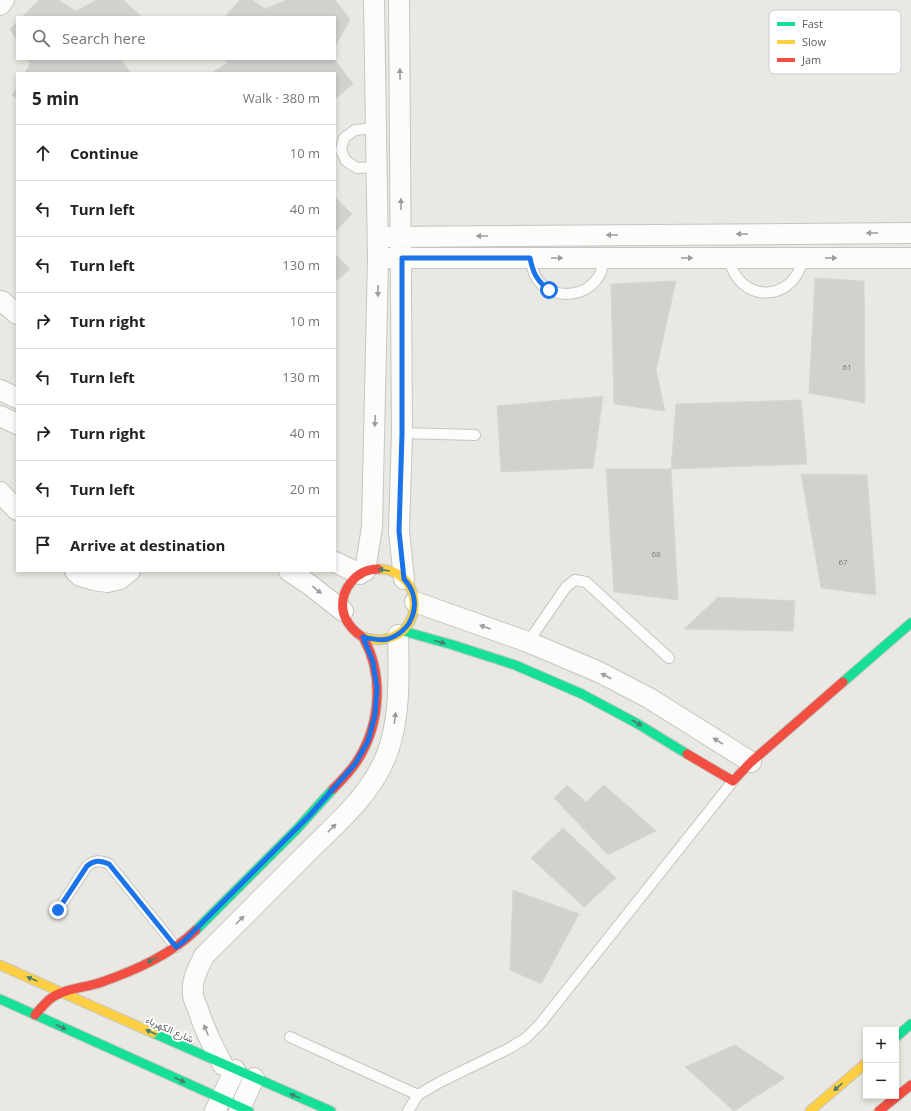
<!DOCTYPE html>
<meta charset="utf-8">
<style>
body{margin:0;font-family:"Open Sans",Vazirmatn,sans-serif;background:#f6f6f6;color:#222}
.controls{position:absolute;right:12px;bottom:12px;display:grid;overflow:hidden;border-radius:0px;box-shadow:0 2px 6px #0003}
.controls button{width:36px;height:36px;display:grid;place-items:center;padding:0;border:0;border-bottom:1px solid #e0e0e0;background:#fff;color:#222;font:20px sans-serif}
.stop{position:absolute;width:12px;height:12px;margin:-9px;border:3px solid #1a73e8;border-radius:50%;background:#fff}
.stop.end{background:#1a73e8;border-color:#fff;box-shadow:0 1px 4px #0008}
.list{margin:0;padding:0;list-style:none}
h2{display:flex;justify-content:space-between;align-items:center;height:52px;margin:0;padding:0 16px;font-size:17px}
h2 small{font-size:13px;font-weight:400;color:#767676}
.list li{display:grid;grid-template-columns:26px 1fr auto;gap:12px;align-items:center;box-sizing:border-box;height:56px;padding:0 16px;border-top:1px solid #e0e0e0}
.list b{display:block;font-size:15px;white-space:nowrap}
.list em{font-size:13px;font-style:normal;color:#767676}
.icon{flex:none;width:22px;height:22px;fill:none;stroke:currentColor;stroke-width:2;stroke-linecap:round;stroke-linejoin:round}
.map{position:relative;flex:none;width:911px;height:1111px;overflow:hidden}
.search{position:absolute;background:#fff;box-shadow:0 2px 6px #0003;left:16px;top:16px;width:320px;height:44px;display:flex;align-items:center;gap:10px;box-sizing:border-box;padding:0 14px;border-radius:0px;color:#767676;font-size:15px}
.panel{position:absolute;background:#fff;box-shadow:0 2px 6px #0003;left:16px;top:72px;width:320px;height:500px;border-radius:0px}
.map>svg:first-child{display:block}
</style>
<div class="map">
<svg width="911" height="1111" viewBox="0 0 911 1111">
<rect width="100%" height="100%" fill="#e9e8e2"/>
<path fill="#d2d1cd" stroke="#d8d6d1" d="M39,0H58L76,11L97,0H123L142,17H22Z
M240,0H253L265,9L287,0H335L350,19L335,47V17H224Z
M17,23V41L10,29Z
M27,59H122L121,60L131,73H25L30,64Z
M224,59H334L353,84L335,99V73H211L228,63Z
M17,87V99L12,95Z
M335,197L352,214L335,232Z
M335,254L350,269L335,282Z
M815,278L864,281L865,403L809,393Z
M676,281L656,370L665,411L614,404L611,284Z
M603,396L593,468L501,472L497,406Z
M801,400L807,464L671,469L676,404Z
M606,469H671L678,600L614,592Z
M801,474L867,475L876,595L821,588Z
M718,597L795,601L793,631L684,629Z
M567,785L586,802L604,785L656,831L608,855L554,798Z
M563,828L616,878L584,907L531,858Z
M513,890L579,914L541,984L510,970Z
M735,1045L785,1078L734,1111L685,1067Z"/>
<g fill="none" stroke-linecap="round" stroke-linejoin="round">
<g stroke="#c5c5c3" stroke-width="12">
<path id="lane" d="M376,128L355,130L344,138L341,150L346,161L357,168L377,167
M530,258C532,268 534,277 541,284C558,300 587,296 599,276C602,271 603,265 604,258
M729,258C738,304 794,304 803,258
M402,433L475,435
M528,642L566,587L575,580L586,582L669,658
M58,910L87,866C94,860 100,860 109,864L176,947
M290,1037L418,1095
M408,1111L418,1095L440,1082L510,1048L526,1038L540,1024L733,781"/>
</g>
<g stroke="#c5c5c3" stroke-width="22">
<path id="street" d="M399,0L402,433L399,531L404,579
M0,5L4,0
M389,237L911,233
M388,258H911
M0,301L3,302L17,314
M0,390L17,398
M0,416L17,424
M0,492L17,510
M335,562L360,574
M75,571L80,576L94,580L107,582L120,579L130,571
M289,571L310,585L343,611
M365,571L372,527L378,259L374,0
M415,602L528,642L599,672L649,698L751,762
M223,1065C213,1047 204,1029 198,1009C196,1004 193,999 193,994C191,981 198,968 204,956C239,921 274,886 309,851C336,824 367,798 383,763C401,726 399,675 398,635
M215,1111L235,1070
M239,1111L254,1078"/>
</g>
<g stroke="#c5c6c4" stroke-width="11">
<path id="fast" d="M403,631L453,645L515,665L582,694L638,724L687,754
M843,682L911,623
M196,930L296,830L333,789
M0,999L249,1111
M153,1033L331,1111
M896,1037L911,1024"/>
</g>
<g stroke="#c5c6c4" stroke-width="11">
<path id="slow" d="M363,637C370,639 377,641 385,639C426,632 424,569 378,569
M0,965L153,1033
M810,1111L866,1063"/>
</g>
<g stroke="#c5c6c4" stroke-width="11">
<path id="jam" d="M687,754L733,781L751,762L843,682
M333,789C343,779 352,770 359,758C380,723 384,676 364,639C362,636 360,635 357,633C351,628 344,619 343,610C340,590 356,569 378,569
M35,1015C40,1009 44,1004 50,999C64,988 85,988 102,982C136,970 170,955 196,930
M879,1111L911,1085"/>
</g>
<use href="#lane" stroke="#fcfcfb" stroke-width="10"/>
<use href="#street" stroke="#fcfcfb" stroke-width="20"/>
<use href="#fast" stroke="#16e098" stroke-width="9"/>
<use href="#slow" stroke="#ffcf43" stroke-width="9"/>
<use href="#jam" stroke="#f24e42" stroke-width="9"/>
</g>
<defs><path id="oneway-solid" d="M-6-.8H1V-3.2L6.5 0L1 3.2V.8H-6Z"/></defs>
<g fill="#9a9c9f">
<use href="#oneway-solid" transform="translate(400 74) rotate(-91)"/>
<use href="#oneway-solid" transform="translate(401 204) rotate(-91)"/>
<use href="#oneway-solid" transform="translate(872 233) rotate(180)"/>
<use href="#oneway-solid" transform="translate(742 234) rotate(180)"/>
<use href="#oneway-solid" transform="translate(612 235) rotate(180)"/>
<use href="#oneway-solid" transform="translate(482 236) rotate(180)"/>
<use href="#oneway-solid" transform="translate(557 258)"/>
<use href="#oneway-solid" transform="translate(687 258)"/>
<use href="#oneway-solid" transform="translate(831 258)"/>
<use href="#oneway-solid" transform="translate(378 291) rotate(91)"/>
<use href="#oneway-solid" transform="translate(375 421) rotate(91)"/>
<use href="#oneway-solid" transform="translate(317 590) rotate(39)"/>
<use href="#oneway-solid" transform="translate(485 627) rotate(-160)"/>
<use href="#oneway-solid" transform="translate(606 676) rotate(-152)"/>
<use href="#oneway-solid" transform="translate(395 718) rotate(-83)"/>
<use href="#oneway-solid" transform="translate(718 741) rotate(-148)"/>
<use href="#oneway-solid" transform="translate(332 828) rotate(-45)"/>
<use href="#oneway-solid" transform="translate(240 920) rotate(-45)"/>
<use href="#oneway-solid" transform="translate(206 1030) rotate(-113)"/>
</g>
<g fill="#487d6f">
<use href="#oneway-solid" transform="translate(384 570) rotate(-171)"/>
<use href="#oneway-solid" transform="translate(440 642) rotate(15)"/>
<use href="#oneway-solid" transform="translate(637 723) rotate(30)"/>
<use href="#oneway-solid" transform="translate(152 960) rotate(151)"/>
<use href="#oneway-solid" transform="translate(32 979) rotate(-157)"/>
<use href="#oneway-solid" transform="translate(61 1027) rotate(24)"/>
<use href="#oneway-solid" transform="translate(151 1032) rotate(-156)"/>
<use href="#oneway-solid" transform="translate(180 1080) rotate(24)"/>
<use href="#oneway-solid" transform="translate(838 1087) rotate(139)"/>
<use href="#oneway-solid" transform="translate(295 1096) rotate(-157)"/>
</g>
<g fill="none" stroke-linecap="round" stroke-linejoin="round">
<path stroke="#1a73e8" stroke-width="5" d="M58,910L87,866C94,860 100,860 109,864L176,947L184,941L310,815L355,764L368,741L375,715L377,688L373,662L363,637C372,639 380,641 388,639C415,630 423,599 404,579L399,531L402,434V258H530C533,273 537,281 549,290"/>
</g>
<g text-anchor="middle" stroke-width="3.5" stroke-linejoin="round" paint-order="stroke">
<g font-size="8" fill="#777a7c">
<text x="847" y="370">61</text>
<text x="656" y="557">68</text>
<text x="843" y="565">67</text>
</g>
<g font-size="10" fill="#585c61" stroke="#fff">
<text transform="translate(170 1029) rotate(24)" y="4">شارع الكهرباء</text>
</g>
</g>
<rect x="769" y="10" width="132" height="64" rx="6" fill="#fff" stroke="#cdced0" stroke-width="1"/>
<rect x="777" y="22" width="18" height="4" fill="#16e098"/>
<rect x="777" y="40" width="18" height="4" fill="#ffcf43"/>
<rect x="777" y="58" width="18" height="4" fill="#f24e42"/>
<g font-size="11" fill="#585c61">
<text x="802" y="28">Fast</text>
<text x="802" y="46">Slow</text>
<text x="802" y="64">Jam</text>
</g>
</svg>
<div class="controls">
<button>+</button>
<button>−</button>
</div>
<div class="stop" style="left:549px;top:290px"></div>
<div class="stop end" style="left:58px;top:910px"></div>
<div class="search"><svg class="icon" aria-label="search" viewBox="0 0 24 24"><circle cx="10" cy="10" r="6"/><path d="M15 15l6 6"/></svg>Search here</div>
<section class="panel">
<h2>5 min<small>Walk · 380 m</small></h2>
<ul class="list">
<li><svg class="icon" aria-label="ahead" viewBox="0 0 24 24"><path d="M12 20V5M6 11l6-6 6 6"/></svg><div><b>Continue</b></div><em>10 m</em></li>
<li><svg class="icon" aria-label="left" viewBox="0 0 24 24"><path d="M17 20v-9H6M10 6l-5 5 5 5"/></svg><div><b>Turn left</b></div><em>40 m</em></li>
<li><svg class="icon" aria-label="left" viewBox="0 0 24 24"><path d="M17 20v-9H6M10 6l-5 5 5 5"/></svg><div><b>Turn left</b></div><em>130 m</em></li>
<li><svg class="icon" aria-label="right" viewBox="0 0 24 24"><path d="M7 20v-9h11M14 6l5 5-5 5"/></svg><div><b>Turn right</b></div><em>10 m</em></li>
<li><svg class="icon" aria-label="left" viewBox="0 0 24 24"><path d="M17 20v-9H6M10 6l-5 5 5 5"/></svg><div><b>Turn left</b></div><em>130 m</em></li>
<li><svg class="icon" aria-label="right" viewBox="0 0 24 24"><path d="M7 20v-9h11M14 6l5 5-5 5"/></svg><div><b>Turn right</b></div><em>40 m</em></li>
<li><svg class="icon" aria-label="left" viewBox="0 0 24 24"><path d="M17 20v-9H6M10 6l-5 5 5 5"/></svg><div><b>Turn left</b></div><em>20 m</em></li>
<li><svg class="icon" aria-label="arrive" viewBox="0 0 24 24"><path d="M6 21V4h12l-3 4 3 4H6"/></svg><div><b>Arrive at destination</b></div></li>
</ul>
</section>
</div>
